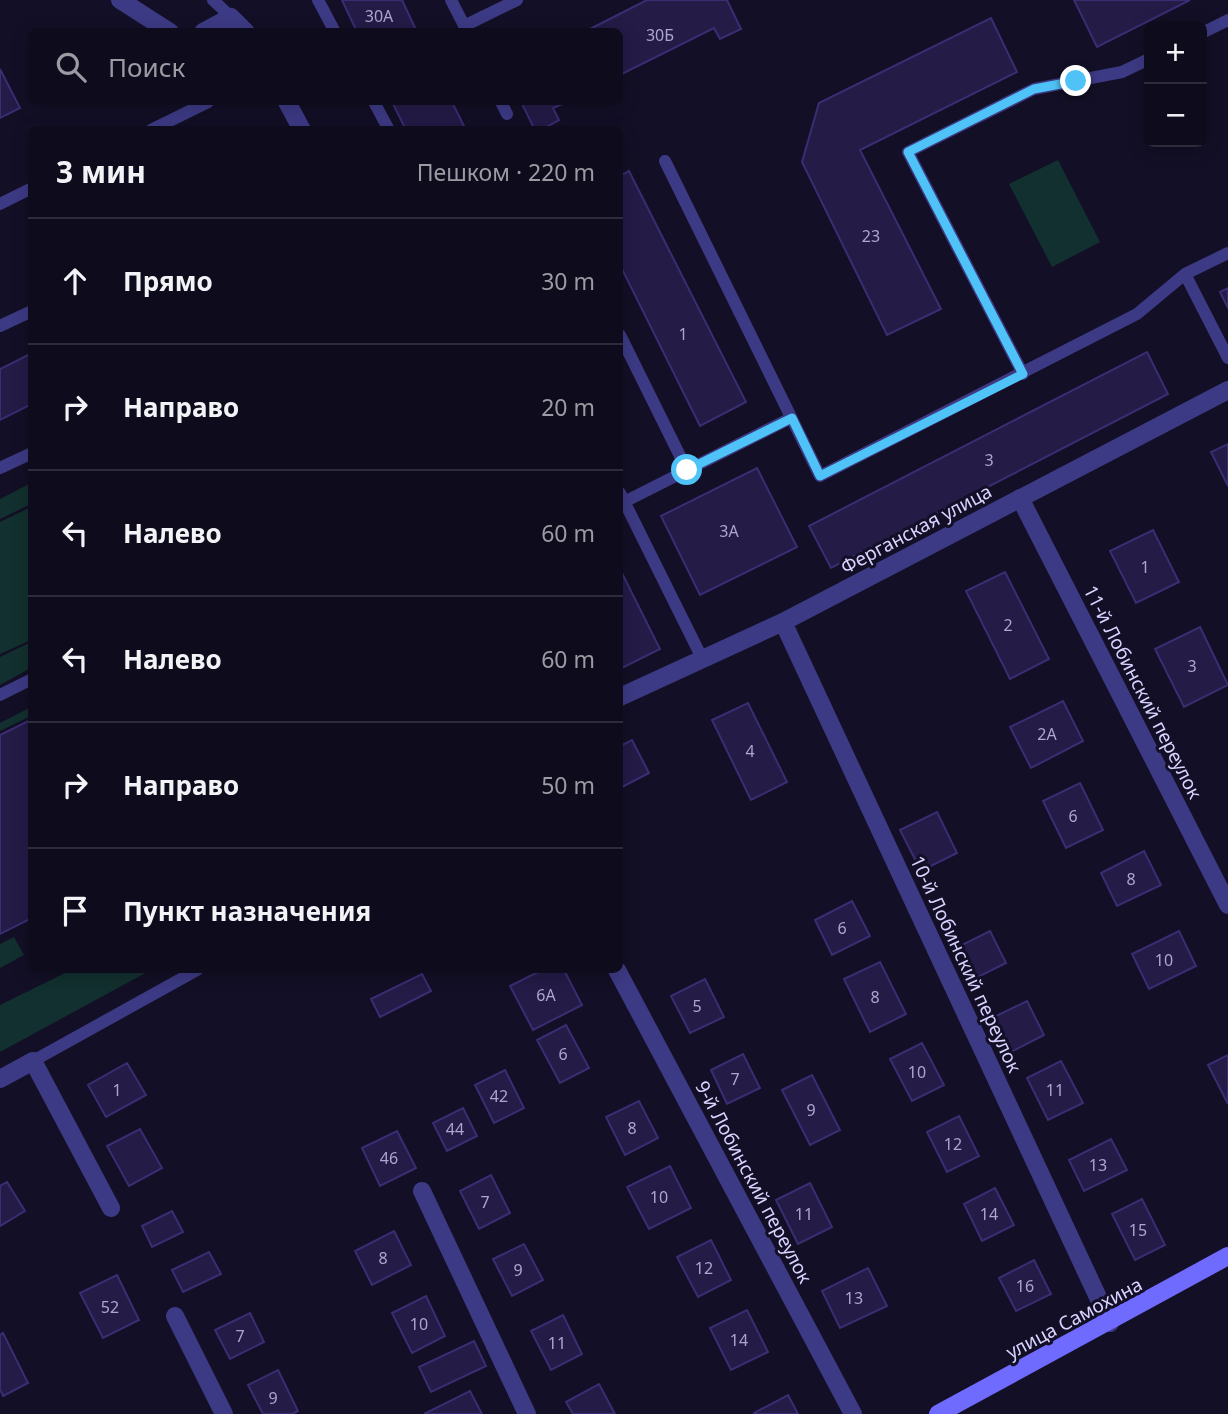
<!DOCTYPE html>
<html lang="ru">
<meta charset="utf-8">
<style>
body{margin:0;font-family:"Noto Sans",sans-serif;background:#171425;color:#f1f3f6}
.controls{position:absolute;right:21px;top:21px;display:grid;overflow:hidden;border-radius:10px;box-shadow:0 4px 18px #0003}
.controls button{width:63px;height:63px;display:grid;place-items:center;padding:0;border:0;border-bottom:2px solid #2e2b3b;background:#0e0b1c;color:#f1f3f6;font:35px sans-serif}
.stop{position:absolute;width:21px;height:21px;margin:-16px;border:5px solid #4fc3f7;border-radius:50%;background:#fff}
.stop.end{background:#4fc3f7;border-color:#fff;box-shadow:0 2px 7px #0008}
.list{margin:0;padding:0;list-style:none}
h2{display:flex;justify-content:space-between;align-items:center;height:91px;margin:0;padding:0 28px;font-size:30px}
h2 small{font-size:23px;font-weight:400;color:#9b9ba3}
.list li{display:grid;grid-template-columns:46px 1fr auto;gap:21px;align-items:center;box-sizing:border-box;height:126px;padding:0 28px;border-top:2px solid #2e2b3b}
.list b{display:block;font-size:26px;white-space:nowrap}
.list em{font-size:23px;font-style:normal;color:#9b9ba3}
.icon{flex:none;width:38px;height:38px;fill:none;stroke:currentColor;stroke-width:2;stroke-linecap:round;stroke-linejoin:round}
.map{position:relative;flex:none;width:1228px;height:1414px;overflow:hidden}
.search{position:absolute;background:#0e0b1c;box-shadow:0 4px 18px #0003;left:28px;top:28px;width:595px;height:77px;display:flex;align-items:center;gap:18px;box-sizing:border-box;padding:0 24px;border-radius:10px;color:#9b9ba3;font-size:26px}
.panel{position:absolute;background:#0e0b1c;box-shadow:0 4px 18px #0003;left:28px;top:126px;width:595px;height:847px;border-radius:10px}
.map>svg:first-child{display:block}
</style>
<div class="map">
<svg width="1228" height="1414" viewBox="0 0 1228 1414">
<rect width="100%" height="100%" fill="#130f26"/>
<path fill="#12302f" d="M1058,160L1100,242L1052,267L1009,184Z
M31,483V504L0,519V499Z
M31,507V640L0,654V522Z
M31,642V668L0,685V657Z
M31,707V716L0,731V723Z
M14,937L24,955L0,968V944Z
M71,970H151L0,1052V1005Z"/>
<path fill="#241b47" stroke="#3b2d73" stroke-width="2" d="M342,0H402L417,32H357Z
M647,0H727L741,29L720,39L714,28L620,75V32H584Z
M1074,0H1190L1097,47Z
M991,18L1017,72L860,150L941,309L887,335L802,162L819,103Z
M0,69L20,108L0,118Z
M392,102H452L466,130H406Z
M521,102H567L553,108L559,120L541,130H535Z
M629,171L746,402L700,426L620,265V176Z
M1228,288V308L1220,292Z
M1147,352L1168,394L831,568L809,526Z
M32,353V404L0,420V369Z
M1228,444V486L1211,452Z
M757,468L797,547L700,595L661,516Z
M1153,530L1179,582L1136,603L1110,551Z
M620,569L660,649L620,669Z
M1005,572L1049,659L1010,679L966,591Z
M1200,627L1228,685L1184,707L1155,649Z
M1063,701L1083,741L1031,768L1010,727Z
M748,703L787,782L751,800L712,720Z
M32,719V918L0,934V735Z
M632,740L649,773L620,788V746Z
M1080,783L1103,830L1066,848L1043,801Z
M937,812L957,853L921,871L900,830Z
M1144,851L1161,885L1117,906L1101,873Z
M852,901L870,936L832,955L815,920Z
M990,931L1006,963L974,979L958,947Z
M1179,931L1196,966L1149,989L1132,954Z
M880,962L906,1014L870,1032L844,979Z
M542,970H564L582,1005L533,1030L510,986Z
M422,974L431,991L380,1017L371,999Z
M705,979L724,1017L690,1033L671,996Z
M1027,1001L1044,1035L1011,1052L994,1017Z
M566,1025L589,1068L560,1083L537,1040Z
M922,1043L944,1085L912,1101L890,1059Z
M743,1054L760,1088L727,1104L711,1070Z
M1228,1055V1104L1208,1065Z
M1061,1061L1083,1103L1048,1120L1027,1078Z
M127,1063L146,1095L106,1117L88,1085Z
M505,1070L524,1108L494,1123L475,1085Z
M812,1075L840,1130L810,1145L782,1090Z
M639,1101L658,1138L625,1155L606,1117Z
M463,1108L477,1136L447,1151L433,1123Z
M959,1116L979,1156L947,1172L927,1132Z
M140,1129L162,1168L129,1186L107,1146Z
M397,1131L416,1168L380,1186L362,1148Z
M1111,1139L1127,1170L1084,1191L1069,1160Z
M670,1166L691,1208L649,1229L627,1187Z
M491,1175L510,1213L479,1229L460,1191Z
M7,1182L25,1211L0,1226V1186Z
M810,1183L832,1227L798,1244L776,1200Z
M995,1188L1014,1225L982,1241L964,1204Z
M1142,1199L1165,1245L1135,1260L1112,1214Z
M172,1211L183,1232L152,1247L142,1226Z
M394,1231L411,1265L372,1285L355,1251Z
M711,1240L731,1280L698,1297L677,1257Z
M524,1244L543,1280L512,1296L493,1259Z
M209,1252L221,1274L183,1292L172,1270Z
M1034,1260L1051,1294L1016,1311L999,1278Z
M868,1268L887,1306L840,1328L822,1291Z
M117,1275L139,1320L103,1338L80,1293Z
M426,1296L445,1336L412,1353L392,1313Z
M747,1310L768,1352L731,1370L710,1328Z
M250,1313L264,1342L230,1359L215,1330Z
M563,1315L582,1354L551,1370L531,1331Z
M3,1333L28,1383L3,1396L0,1389V1335Z
M474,1341L486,1366L431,1392L419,1367Z
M278,1370L298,1411L292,1414H263L248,1385Z
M599,1384L615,1414H573L566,1402Z
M470,1391L482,1414H424Z
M788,1395L798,1414H754V1413Z"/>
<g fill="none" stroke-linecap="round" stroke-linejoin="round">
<path stroke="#3d3a85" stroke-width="12" d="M213,0L231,17
M318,0L335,32
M451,0L467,31
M464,26L517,0
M1202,33L1228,20
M374,102L389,130
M501,102L507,114
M151,130L208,102
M665,161L820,476L1137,314L1185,274
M0,204L32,188
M1228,253L1185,274L1228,358
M0,326L32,311
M620,335L687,470
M1023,374L908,152L1034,89L1122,72L1149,59
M0,468L32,453
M620,493L703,660
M624,502L791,418
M0,695L32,679
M33,1061L197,970"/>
<path stroke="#3d3a85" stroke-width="18" d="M120,0L170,32
M203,32L231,17L246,32
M287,102L302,130
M1020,498L1228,905
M783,622L1110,1323
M620,697L783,622L1228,390
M617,970L853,1414
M0,1079L33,1061L111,1208
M422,1191L527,1414
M175,1316L224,1414"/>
<path stroke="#6f6bff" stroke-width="18" d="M938,1414L1228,1256"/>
</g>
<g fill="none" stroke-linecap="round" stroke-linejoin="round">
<path stroke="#4fc3f7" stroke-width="9" d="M687,470L792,418L820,476L1023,374L908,152L1034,89L1076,81"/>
</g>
<g text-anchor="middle" stroke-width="6" stroke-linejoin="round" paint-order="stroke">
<g font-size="16" fill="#aca6d1">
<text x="379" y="22">30А</text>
<text x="660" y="41">30Б</text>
<text x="871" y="242">23</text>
<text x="683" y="340">1</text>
<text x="989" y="466">3</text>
<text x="729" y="537">3А</text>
<text x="1145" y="573">1</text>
<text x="1008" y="631">2</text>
<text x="1192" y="672">3</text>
<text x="1047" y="740">2А</text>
<text x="750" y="757">4</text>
<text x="1073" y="822">6</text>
<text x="1131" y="885">8</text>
<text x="842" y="934">6</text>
<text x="1164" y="966">10</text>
<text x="546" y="1001">6А</text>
<text x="875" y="1003">8</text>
<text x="697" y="1012">5</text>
<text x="563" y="1060">6</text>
<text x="917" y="1078">10</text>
<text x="735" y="1085">7</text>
<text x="117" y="1096">1</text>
<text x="1055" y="1096">11</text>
<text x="499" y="1102">42</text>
<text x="811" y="1116">9</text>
<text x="632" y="1134">8</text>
<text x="455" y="1135">44</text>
<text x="953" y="1150">12</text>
<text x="389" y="1164">46</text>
<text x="1098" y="1171">13</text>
<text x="659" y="1203">10</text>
<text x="485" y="1208">7</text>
<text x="804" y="1220">11</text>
<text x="989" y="1220">14</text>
<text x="1138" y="1236">15</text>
<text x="383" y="1264">8</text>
<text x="704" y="1274">12</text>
<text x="518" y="1276">9</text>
<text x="1025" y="1292">16</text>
<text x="854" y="1304">13</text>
<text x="110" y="1313">52</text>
<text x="419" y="1330">10</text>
<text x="240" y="1342">7</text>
<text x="739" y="1346">14</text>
<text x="557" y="1349">11</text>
<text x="273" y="1404">9</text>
</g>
<g font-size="19" fill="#d9d4ff" stroke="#130f26">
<text transform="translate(916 529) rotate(-28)" y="7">Ферганская улица</text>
<text transform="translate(1143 692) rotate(63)" y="7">11-й Лобинский переулок</text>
<text transform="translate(966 964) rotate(65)" y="7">10-й Лобинский переулок</text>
<text transform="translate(754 1182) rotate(62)" y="7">9-й Лобинский переулок</text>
<text transform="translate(1074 1318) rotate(-28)" y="7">улица Самохина</text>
</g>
</g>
</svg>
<div class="controls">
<button>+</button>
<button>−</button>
</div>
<div class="stop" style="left:687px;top:470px"></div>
<div class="stop end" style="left:1076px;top:81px"></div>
<div class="search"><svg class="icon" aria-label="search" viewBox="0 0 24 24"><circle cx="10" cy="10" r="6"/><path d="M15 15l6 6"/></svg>Поиск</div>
<section class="panel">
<h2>3 мин<small>Пешком · 220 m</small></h2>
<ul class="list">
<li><svg class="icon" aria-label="ahead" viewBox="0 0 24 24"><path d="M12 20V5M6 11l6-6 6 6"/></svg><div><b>Прямо</b></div><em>30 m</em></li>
<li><svg class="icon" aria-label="right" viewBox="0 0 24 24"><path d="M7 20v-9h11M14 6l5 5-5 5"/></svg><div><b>Направо</b></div><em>20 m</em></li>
<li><svg class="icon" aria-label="left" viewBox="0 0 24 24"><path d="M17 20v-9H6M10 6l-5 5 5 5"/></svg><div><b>Налево</b></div><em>60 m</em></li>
<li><svg class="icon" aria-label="left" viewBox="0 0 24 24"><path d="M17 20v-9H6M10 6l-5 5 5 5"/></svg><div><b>Налево</b></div><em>60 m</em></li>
<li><svg class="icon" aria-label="right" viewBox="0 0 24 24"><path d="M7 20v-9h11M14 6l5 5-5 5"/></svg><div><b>Направо</b></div><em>50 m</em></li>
<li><svg class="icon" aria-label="arrive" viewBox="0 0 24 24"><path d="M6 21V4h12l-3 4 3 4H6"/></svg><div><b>Пункт назначения</b></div></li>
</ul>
</section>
</div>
